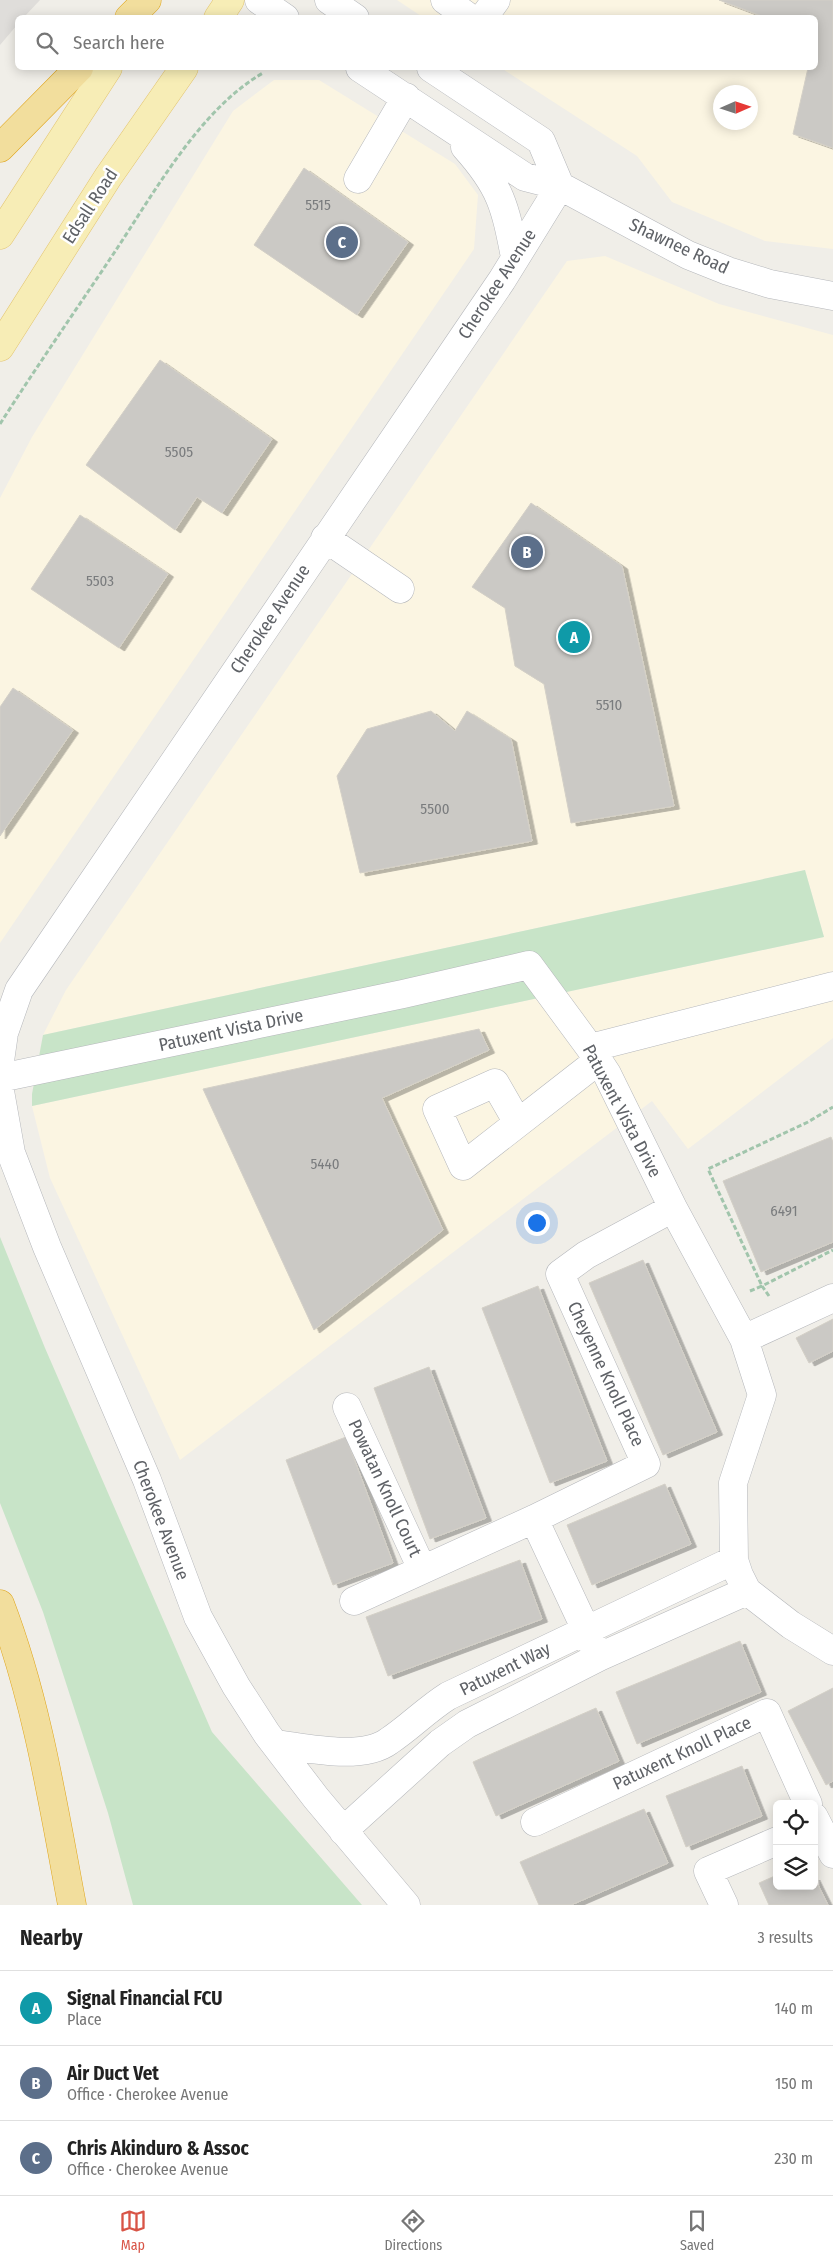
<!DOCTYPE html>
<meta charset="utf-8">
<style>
body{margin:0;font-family:"Fira Sans Condensed",sans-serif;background:#f2f2f2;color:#222}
.controls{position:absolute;right:15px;bottom:15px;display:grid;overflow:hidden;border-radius:8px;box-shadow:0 2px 12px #0003}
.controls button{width:45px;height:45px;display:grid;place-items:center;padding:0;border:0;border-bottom:1px solid #e0e0e0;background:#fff;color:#222;font:25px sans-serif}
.compass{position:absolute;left:713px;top:85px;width:45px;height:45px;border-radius:50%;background:#fff;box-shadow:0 2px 12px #0003;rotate:87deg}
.you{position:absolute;left:536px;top:1222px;width:18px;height:18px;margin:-12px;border:4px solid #fff;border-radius:50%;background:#1a73e8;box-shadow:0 0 0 8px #1a73e833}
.badge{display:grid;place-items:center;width:32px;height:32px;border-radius:50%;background:#d85446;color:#fff;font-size:16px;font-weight:700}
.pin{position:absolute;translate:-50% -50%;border:2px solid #fff;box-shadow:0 1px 5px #0006}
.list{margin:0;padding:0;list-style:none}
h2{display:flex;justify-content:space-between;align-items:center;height:65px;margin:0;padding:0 20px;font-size:21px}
h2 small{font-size:16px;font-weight:400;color:#767676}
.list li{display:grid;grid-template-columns:32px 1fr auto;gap:15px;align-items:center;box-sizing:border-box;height:75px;padding:0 20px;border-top:1px solid #e0e0e0}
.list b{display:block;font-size:19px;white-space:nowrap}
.list p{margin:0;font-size:16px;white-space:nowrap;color:#767676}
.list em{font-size:16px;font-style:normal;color:#767676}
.icon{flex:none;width:28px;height:28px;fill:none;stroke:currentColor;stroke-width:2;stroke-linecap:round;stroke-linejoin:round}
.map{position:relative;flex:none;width:833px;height:1905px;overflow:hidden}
.search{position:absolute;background:#fff;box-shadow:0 2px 12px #0003;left:15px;right:15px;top:15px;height:55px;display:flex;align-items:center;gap:12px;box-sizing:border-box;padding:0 18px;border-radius:8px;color:#767676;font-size:19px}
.sheet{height:290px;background:#fff}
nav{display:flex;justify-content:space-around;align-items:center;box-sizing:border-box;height:70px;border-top:1px solid #e0e0e0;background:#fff;font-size:14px;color:#767676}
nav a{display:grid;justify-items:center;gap:2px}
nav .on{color:#d85446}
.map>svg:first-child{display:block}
</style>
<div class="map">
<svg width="833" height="1905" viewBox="0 0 833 1905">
<defs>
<filter id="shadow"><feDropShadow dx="5.5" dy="3" stdDeviation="0" flood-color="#0004"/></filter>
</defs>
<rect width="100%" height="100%" fill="#f0eee8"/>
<path fill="#fbf5e2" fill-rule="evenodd" d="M397,0H833V249L765,241L672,202L637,156L501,68H816V18H424ZM720,92H750V122H720Z
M274,80H319L455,164L478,195L474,249L0,943V498L32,437L233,111Z
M605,256L719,304L833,335V1038L688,1149L652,1101L180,1460L50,1178L32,1106L824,937L805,870L43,1035L66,990L567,261Z"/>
<path fill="#dfddda" d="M0,0H40L24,17L18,18L17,25L0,45Z"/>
<path fill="#c8e4c8" d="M805,870L824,937L32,1106V1094L43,1035Z
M0,1237L45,1348L212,1732L362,1905H133L108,1813L43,1612L0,1503Z"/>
<path fill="#cbc9c5" stroke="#d4d0c7" filter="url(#shadow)" d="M719,0H833V148L793,134L808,68H816V18H767Z
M304,168L408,242L357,315L254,245Z
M160,360L272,439L222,513L197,497L175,530L86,465Z
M531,503L622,566L674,806L571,823L544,684L515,666L505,608L472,587Z
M80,515L168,574L119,648L31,589Z
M13,688L73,730L0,836V707Z
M431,711L455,731L467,711L511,739L532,841L360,873L337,776L367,729Z
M479,1029L489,1050L382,1098L443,1230L314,1330L203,1089Z
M831,1137L833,1142V1242L761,1272L723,1181Z
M643,1260L717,1432L663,1455L589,1283Z
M538,1286L607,1461L550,1483L482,1308Z
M833,1319V1351L809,1363L796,1338Z
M429,1367L486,1518L430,1539L374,1388Z
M346,1437L393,1563L333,1585L286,1460Z
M665,1484L691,1544L592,1585L567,1525Z
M520,1560L542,1619L388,1676L366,1617Z
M740,1641L761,1692L637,1744L616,1692Z
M833,1688V1781L826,1785L788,1711Z
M596,1708L619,1761L496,1816L473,1762Z
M742,1766L762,1816L686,1847L666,1796Z
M644,1809L668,1863L571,1905H539L520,1862Z
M777,1875V1886H814V1877L828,1905H769L759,1883Z"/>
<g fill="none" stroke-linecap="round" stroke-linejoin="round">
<g stroke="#b5b7bb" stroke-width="29">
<path id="minor" d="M259,0L285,18
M329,0L355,18
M445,0L470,18
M483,18L496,0
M360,68L525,177L560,186L688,255L728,271L770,284L833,296
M431,68L541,141L560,186
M465,147C501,187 505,206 515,257
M358,179L406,97
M325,538L400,589
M590,1048L833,986
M0,1061L4,1033L19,990L502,280L560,186
M0,1078L403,994L529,965L590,1048L607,1074L673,1208L744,1339L762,1395L733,1483L734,1560L739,1575L747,1591L791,1625L833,1651
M0,1091L11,1153L47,1247L147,1480L198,1617L236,1686L267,1734L316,1798L406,1905
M518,1123L495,1083L437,1109L463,1166L599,1060
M744,1339L833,1298
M347,1407L422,1569
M534,1519L594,1647
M354,1601L534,1519L646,1464L560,1274L586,1255L673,1208
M275,1744C307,1748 362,1761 389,1741C410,1727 426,1710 448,1696L734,1560
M814,1817L833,1854
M535,1822L767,1713L808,1804
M343,1831L440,1743L467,1724L599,1657L747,1591
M724,1905L708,1871L777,1841"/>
</g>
<g stroke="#e3c46e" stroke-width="29">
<path id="major" d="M218,18L230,0
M0,235L108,68
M0,347L108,177L184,68"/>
</g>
<g stroke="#dfa419" stroke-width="29">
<path id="highway" d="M129,18L147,0
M0,148L79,68
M0,1604C37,1701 53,1804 72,1905"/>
</g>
<path stroke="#a1c5ac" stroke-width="3" stroke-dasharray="5 2.5" stroke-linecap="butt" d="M0,424C37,366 76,310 114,253C154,193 200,109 263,73
M750,1291L762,1286L708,1169L808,1122L833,1107
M769,1296L762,1286L833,1250"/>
<use href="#minor" stroke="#fff" stroke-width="28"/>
<use href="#major" stroke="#f7edb6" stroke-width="28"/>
<use href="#highway" stroke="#f2de9d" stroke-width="28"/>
</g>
<g text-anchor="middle" stroke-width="5" stroke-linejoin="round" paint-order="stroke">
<g font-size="15" fill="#7a7c7e">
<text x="318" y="210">5515</text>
<text x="179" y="457">5505</text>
<text x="100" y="586">5503</text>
<text x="609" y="710">5510</text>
<text x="435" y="814">5500</text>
<text x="325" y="1169">5440</text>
<text x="784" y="1216">6491</text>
</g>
<g font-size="18" fill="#5f6267" stroke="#fff">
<text transform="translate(90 206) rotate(-57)" y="6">Edsall Road</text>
<text transform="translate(679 246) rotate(25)" y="6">Shawnee Road</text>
<text transform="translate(497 284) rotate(-57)" y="6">Cherokee Avenue</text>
<text transform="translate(270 619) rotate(-56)" y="6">Cherokee Avenue</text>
<text transform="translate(231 1030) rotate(-12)" y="6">Patuxent Vista Drive</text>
<text transform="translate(622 1111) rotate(62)" y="6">Patuxent Vista Drive</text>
<text transform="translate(606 1374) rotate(65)" y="6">Cheyenne Knoll Place</text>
<text transform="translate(385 1488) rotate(65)" y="6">Powatan Knoll Court</text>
<text transform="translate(161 1520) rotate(69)" y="6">Cherokee Avenue</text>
<text transform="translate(505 1669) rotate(-26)" y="6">Patuxent Way</text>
<text transform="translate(682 1753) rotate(-25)" y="6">Patuxent Knoll Place</text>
</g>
</g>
</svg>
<div class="controls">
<button><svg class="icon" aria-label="locate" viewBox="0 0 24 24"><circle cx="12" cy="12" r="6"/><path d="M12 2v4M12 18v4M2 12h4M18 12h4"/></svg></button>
<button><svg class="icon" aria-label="layers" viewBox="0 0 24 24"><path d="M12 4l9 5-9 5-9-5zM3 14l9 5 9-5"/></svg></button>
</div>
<svg class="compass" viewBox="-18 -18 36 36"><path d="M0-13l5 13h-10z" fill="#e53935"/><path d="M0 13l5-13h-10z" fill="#767676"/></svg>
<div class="you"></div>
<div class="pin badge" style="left:574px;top:637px;background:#0f9aa8">A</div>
<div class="pin badge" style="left:527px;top:552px;background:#5c6f8a">B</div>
<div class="pin badge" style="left:342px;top:242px;background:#5c6f8a">C</div>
<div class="search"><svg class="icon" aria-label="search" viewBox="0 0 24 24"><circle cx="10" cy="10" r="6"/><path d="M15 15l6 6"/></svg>Search here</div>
</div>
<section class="sheet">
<h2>Nearby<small>3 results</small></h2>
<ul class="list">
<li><span class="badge" style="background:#0f9aa8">A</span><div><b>Signal Financial FCU</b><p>Place</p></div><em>140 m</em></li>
<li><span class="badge" style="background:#5c6f8a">B</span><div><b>Air Duct Vet</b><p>Office · Cherokee Avenue</p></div><em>150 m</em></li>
<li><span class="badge" style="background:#5c6f8a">C</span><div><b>Chris Akinduro &amp; Assoc</b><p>Office · Cherokee Avenue</p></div><em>230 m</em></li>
</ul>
</section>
<nav>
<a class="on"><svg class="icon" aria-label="map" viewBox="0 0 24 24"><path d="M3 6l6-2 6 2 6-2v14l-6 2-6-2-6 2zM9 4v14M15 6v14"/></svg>Map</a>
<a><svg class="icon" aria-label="directions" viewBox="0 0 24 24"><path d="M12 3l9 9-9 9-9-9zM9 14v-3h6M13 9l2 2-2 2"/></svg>Directions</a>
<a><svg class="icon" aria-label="saved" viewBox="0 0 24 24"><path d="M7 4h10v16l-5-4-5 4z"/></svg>Saved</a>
</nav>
